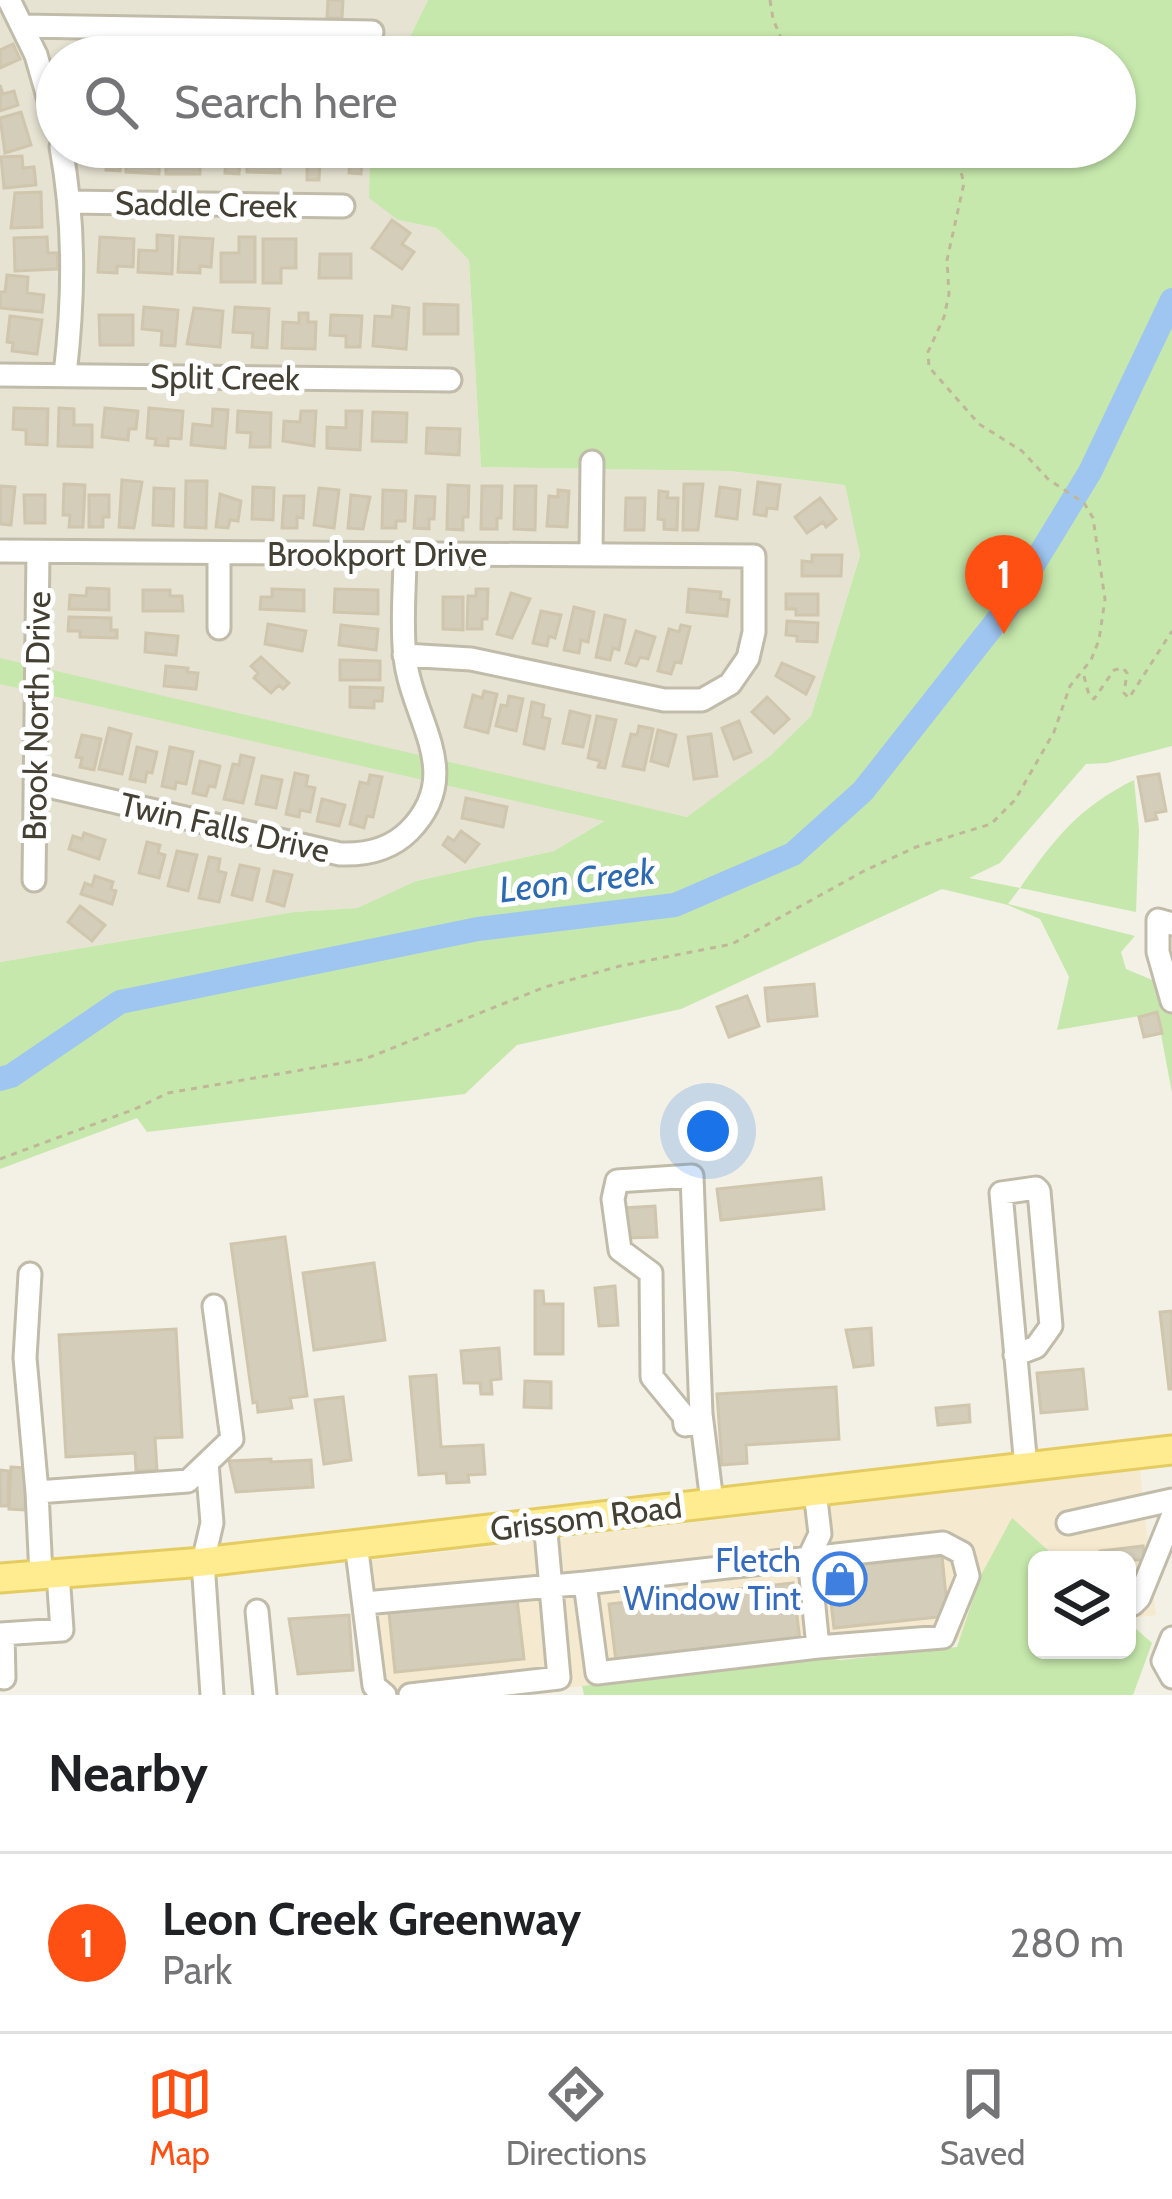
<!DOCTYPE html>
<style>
body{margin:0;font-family:Cabin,sans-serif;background:#f6f6f6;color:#202124}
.controls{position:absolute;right:36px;bottom:36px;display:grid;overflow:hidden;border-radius:18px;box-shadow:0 3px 9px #0004}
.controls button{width:108px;height:108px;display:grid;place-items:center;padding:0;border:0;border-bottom:3px solid #e0e0e0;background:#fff;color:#202124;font:60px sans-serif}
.you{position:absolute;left:708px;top:1131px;width:42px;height:42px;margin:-30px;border:9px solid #fff;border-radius:50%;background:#1a73e8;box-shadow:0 0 0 18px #1a73e833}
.badge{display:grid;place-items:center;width:78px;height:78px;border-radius:50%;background:#fd5012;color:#fff;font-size:39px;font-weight:700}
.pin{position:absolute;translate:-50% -99px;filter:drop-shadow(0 3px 6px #0008)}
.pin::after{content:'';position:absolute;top:63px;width:42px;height:36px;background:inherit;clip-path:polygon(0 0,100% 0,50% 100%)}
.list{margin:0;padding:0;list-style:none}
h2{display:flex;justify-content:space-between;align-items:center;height:156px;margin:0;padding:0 48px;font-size:51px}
h2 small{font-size:39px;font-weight:400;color:#757577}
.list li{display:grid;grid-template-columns:78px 1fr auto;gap:36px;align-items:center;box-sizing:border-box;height:180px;padding:0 48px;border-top:3px solid #e0e0e0}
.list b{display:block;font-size:45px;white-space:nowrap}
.list p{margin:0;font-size:39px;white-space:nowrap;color:#757577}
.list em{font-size:39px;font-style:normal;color:#757577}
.icon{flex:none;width:66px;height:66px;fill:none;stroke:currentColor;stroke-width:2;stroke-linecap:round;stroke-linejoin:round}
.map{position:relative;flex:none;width:1172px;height:1695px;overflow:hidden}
.search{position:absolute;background:#fff;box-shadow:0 3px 9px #0004;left:36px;right:36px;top:36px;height:132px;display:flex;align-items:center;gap:30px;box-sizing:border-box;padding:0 42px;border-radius:66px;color:#757577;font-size:45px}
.sheet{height:336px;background:#fff}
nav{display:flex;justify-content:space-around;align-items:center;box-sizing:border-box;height:168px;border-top:3px solid #e0e0e0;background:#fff;font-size:33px;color:#757577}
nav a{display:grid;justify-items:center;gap:6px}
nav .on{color:#fd5012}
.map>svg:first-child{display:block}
</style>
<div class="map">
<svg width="1172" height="1695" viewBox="0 0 1172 1695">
<rect width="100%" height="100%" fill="#f3f0e5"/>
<path fill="#e7e3d3" d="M0,0H428L400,57H57V147H391L398,220L437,228L469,260L481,467L730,471L845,485L860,554L811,716L770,756L688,817L609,800L605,820L554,851L416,881L357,908L294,912L0,962Z"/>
<path fill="#f5eacf" d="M1140,1470L1156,1615L1127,1619V1560H1037V1630L509,1695H364L348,1563Z"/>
<path fill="#c6e8ac" d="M428,0H1172V746L1107,763L1086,764L1000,863L969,878L1020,888C1054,839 1079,807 1134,780L1139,830L1136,912L1020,888L1008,904L1135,936L1121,952L1126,969L1157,982L1172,996V1093L1157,1013L1057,1030L1069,977L1040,919L1008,905L942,889L681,1009L517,1045L465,1094L147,1132L137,1118L0,1169V962L294,912L357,908L416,881L554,851L604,821L0,684V658L687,817L770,756L811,716L860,555L845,485L730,471L481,467L469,260L437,228L398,220L369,198L370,165L390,166L391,147H1115V57H400Z
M1012,1518L1059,1560H1037V1650H1127V1621L1152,1643L1133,1695H584L582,1686L819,1657L841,1660L957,1647L981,1575Z"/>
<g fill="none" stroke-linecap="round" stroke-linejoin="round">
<path stroke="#9fc6f1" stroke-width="24" d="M0,1079L11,1076L120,1002L478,929L675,905L793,854L863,791L1007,608L1090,472L1172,300"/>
</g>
<path fill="#d4cdba" stroke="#cfc6ad" stroke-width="3" d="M328,0H343L342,18H327Z
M13,44L20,59L0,68V50Z
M0,85L3,94L14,91L18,105L0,111Z
M21,112L31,145L5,153L0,118Z
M88,147H122L120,171L106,170L107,155L87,154Z
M127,147L160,148L159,174L126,172Z
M166,147H200V174H166Z
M206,147H241L239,174L225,173L226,158L205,157Z
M260,147H281L280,173L247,172V151H260Z
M287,147H321L319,180H307V166L286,165Z
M329,147H363L361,174L349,173L350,160L328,159Z
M22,156L23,168L34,167L36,185L4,188L1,157Z
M41,192L42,227L11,228L15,193Z
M392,220L410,233L402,244L414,252L402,269L372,248Z
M157,235L173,236L172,274L138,272L139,250L157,251Z
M47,237L48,253H57L58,269L15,271L14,238Z
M100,237L134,239L133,267L117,266V273L98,272Z
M180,237L213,239L211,267L200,266V273L178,272Z
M239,237H255V282H221V253H239Z
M263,239H296V268H281V283H263Z
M320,254H351V278H319Z
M7,275L28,277L27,293L44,295L42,312L0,308V292H5Z
M424,304L458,305V334H424Z
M393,306L409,308L406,349L373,346L375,316L392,317Z
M144,307L178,310L175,346L161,345L162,331L142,329Z
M235,307L269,309L267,348L252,347L253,333L233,332Z
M194,308L223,311L220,347L187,344Z
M299,313H308V322H316L315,349L282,348L283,322L299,323Z
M99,315H133V345H100Z
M331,315L362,316L360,347H346V336L330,335Z
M10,316L42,320L37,354L12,351L13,343L7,342Z
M14,408L48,409L47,445L26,444V430L13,429Z
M59,408L74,409V425H92V447L58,446Z
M105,408L138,411L136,429H129L128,440L102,437Z
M149,408L183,411L181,439L168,438V446L155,445L156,439L147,438Z
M213,409L228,410L225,448L191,445L193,424L212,426Z
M238,411L271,413L270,447H250L251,433L237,432Z
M301,411H316L314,446L283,441L284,421L300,422Z
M346,411H362L360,450L327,448V427L346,428Z
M373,412L407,413L406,442L372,441Z
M427,428L460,429L459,455L426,453Z
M122,480L142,482L134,528L119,527Z
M186,481H207L206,528L185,527Z
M758,482L780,485L777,509L767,508L766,516L754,514Z
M64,484L85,485L83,527H69L70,515H63Z
M684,484H703L698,530H683Z
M448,485L469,486L468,517H463V530L447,529Z
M0,486L15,487L11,525L0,524Z
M482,486H502L501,518H497V529H481Z
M515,486H536L535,530L514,529Z
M253,487L274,488L273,520L252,519Z
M720,487L740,490L737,519L716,516Z
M154,488L174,489L173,526L153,525Z
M319,488L339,490L334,528L314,525Z
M383,490L406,491L405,521H396V528H382Z
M558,490L569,491L567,527L547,526L549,496L558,497Z
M659,491L668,492L667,498H678L677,530L664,529V520L658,519Z
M220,494L241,501L238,521L230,520L228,528L216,527Z
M24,495H45V523H25Z
M89,495H109V517H103V527H89Z
M351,495L370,497L363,529L348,528Z
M284,496H304L303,518L297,517V528H282Z
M416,496L435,497L434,519H429V529L414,528Z
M626,498H645L644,530H625Z
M820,498L836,519L826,527L823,522L807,533L795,517Z
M812,555H842L841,576H802V561L812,562Z
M87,588L109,589V610L69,609L70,595L86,596Z
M272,589L304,590V611L260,609L261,597H272Z
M335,589L378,590V614L334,612Z
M476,589H488L487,619H482V629H467L468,596H476Z
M689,589L721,592L720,599L729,600L727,616L687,612Z
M143,590H170V596H182L183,611H143Z
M511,593L530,599L512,638L497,634Z
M786,594H818V615H796V609H786Z
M443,597H463V630L443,629Z
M574,607L594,612L588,642L581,640L579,653L564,650Z
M541,611L561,615L555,638L549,636L547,646L533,643Z
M605,615L625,620L619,650L613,648L610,660L596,657Z
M69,617L111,618V630H117V638L80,637V631H68Z
M787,621L818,623L817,642L797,641V636L786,635Z
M268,624L306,631L302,651L265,644Z
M341,625L378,629L376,650L339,645Z
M681,625L690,627L681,663L675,662L671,674L658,671L669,629L679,632Z
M636,631L655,637L648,659L640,657L636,666L626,663Z
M146,633L178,636L176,655L145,652Z
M261,657L289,683L283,689L279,685L271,693L254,678L258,673L251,666Z
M340,660L380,661V680H340Z
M782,663L814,677L806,694L776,676Z
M166,666L188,668L187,672L198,673L196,689L164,686Z
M350,687L383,688L382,701H374V708L350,707Z
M484,691L497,694L488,733L465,727L473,695L482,698Z
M509,696L523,699L516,731L496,726L501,705L507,706Z
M767,697L789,719L774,733L752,712Z
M532,702L544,705L542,717L550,719L544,749L524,744Z
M570,711L590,716L583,747L563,743Z
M597,716L616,720L605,768L598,767L600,761L588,758Z
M739,721L751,752L734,759L722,728Z
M639,726L653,729L644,770L623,766L631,734L637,735Z
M109,728L131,734L122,774L99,769Z
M658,730L676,735L668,766L651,761Z
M711,734L717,776L694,779L688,737Z
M82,735L101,739L94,770L80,767L82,758L76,757Z
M137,747L157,752L152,773L147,772L145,782L130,779Z
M170,747L193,752L186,784L176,782L175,789L162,786Z
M241,755L254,758L243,803L224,799L233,764L239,765Z
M200,761L220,766L215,787L209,786L206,796L193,793Z
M295,773L308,776L306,786L315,788L310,812L300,810L299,817L286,814Z
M1159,774L1166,811L1155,813L1157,819L1146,821L1138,777Z
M370,775L382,777L373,817L367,816L364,828L350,824L360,782L368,784Z
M262,776L282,780L276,808L256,804Z
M466,798L507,807L503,827L462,818Z
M322,799L345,805L339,826L317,821Z
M461,831L479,844L465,862L443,845L448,837L454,841Z
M84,833L105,840L99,859L69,849L73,836L82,839Z
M147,842L160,845L158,853L165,855L159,878L139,873Z
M177,851L197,855L188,891L168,886Z
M209,857L220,859L218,871L226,873L219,902L199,898Z
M240,865L259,869L252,900L232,895Z
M274,871L292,875L284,906L267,901Z
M95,876L113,882L111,889L116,891L112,904L81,894L85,883L92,886Z
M80,906L105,925L92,941L68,922Z
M814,984L817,1016L768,1021L765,988Z
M747,996L759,1026L729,1037L717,1007Z
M1157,1012L1162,1033L1144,1037L1139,1017Z
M821,1178L824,1209L721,1220L717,1189Z
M655,1206L657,1237L625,1238L623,1208Z
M285,1237L307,1396L290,1398L292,1408L258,1412L257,1402L253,1403L231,1244Z
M374,1263L385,1340L314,1350L303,1273Z
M615,1286L618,1325L599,1326L595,1288Z
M535,1291H543L544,1304H563V1354H535Z
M1172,1311V1389H1169L1160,1312Z
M871,1328L873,1365L854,1367L846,1330Z
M176,1329L182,1437L155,1438L157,1470L136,1471L135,1453L66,1457L59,1335Z
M499,1348L501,1379L491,1380L492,1394H481L480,1383H464L461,1351Z
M1083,1369L1087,1409L1041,1413L1037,1373Z
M436,1375L441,1447L483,1445L485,1474L468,1475L469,1482L447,1483L446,1473L419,1475L410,1377Z
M525,1381L551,1382V1408L524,1407Z
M836,1387L839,1439L746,1445L747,1463L722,1465L717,1394Z
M343,1397L351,1460L324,1464L315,1400Z
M969,1405L970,1422L938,1425L936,1408Z
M271,1459V1462L311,1460L313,1487L236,1492L229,1461Z
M11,1467L27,1468L25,1510L9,1509Z
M0,1470L9,1471L8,1506H0Z
M1143,1546L1145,1560H1101L1100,1551Z
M942,1556L948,1616L834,1628L827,1568Z
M793,1583L800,1641L616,1662L609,1604Z
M517,1599L524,1659L395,1672L389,1613Z
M349,1615L353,1670L298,1674L289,1619Z"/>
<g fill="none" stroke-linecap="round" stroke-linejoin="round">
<g stroke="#c1bcaa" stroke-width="27">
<path id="minor" d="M9,0L36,55L57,128
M23,26L372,32
M61,147C75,224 74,297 65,375
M69,202L343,206
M0,375L450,380
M0,551L754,556V632L748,658L730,684L702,700H664L471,659L404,655
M591,555L592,462
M219,628V553
M35,783L340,854C365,855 390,850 409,831C466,773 412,721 405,657C401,623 405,588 405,554
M34,880L38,552
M1172,924L1158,920V952L1172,1001
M30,1274L25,1358L37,1492
M1015,1355L1036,1347L1051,1326L1039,1191L1036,1188L1001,1193L1026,1467
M702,1422L685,1425L684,1416L652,1377L651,1273L620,1250L613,1199L617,1181L692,1176L701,1414L712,1502
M207,1463L212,1523L203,1562L212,1695
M1068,1523L1172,1500
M356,1543L374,1686L385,1695
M41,1575L37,1492L188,1481L232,1439L214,1306
M585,1583L597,1673L818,1647L809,1557L820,1534L815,1491
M1127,1602L1133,1604L1139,1598L1172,1517
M365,1603L585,1583L943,1543L962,1553L968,1576L943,1637L818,1647
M257,1611L265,1695
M0,1634L62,1630L58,1574
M3,1634L4,1678
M1172,1638L1163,1661L1172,1677
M410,1695L559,1678L545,1521"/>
</g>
<g stroke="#e5cc60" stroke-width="33">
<path id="major" d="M0,1578L203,1562L1172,1450"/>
</g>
<path stroke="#c0b798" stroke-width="3" stroke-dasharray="6 6" stroke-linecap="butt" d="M770,0L773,19L789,57
M1084,676L1089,695L1094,699L1114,670L1123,668L1127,673L1124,693L1129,698L1172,631
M0,1159L135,1109L168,1093L365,1059L545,987L620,966L732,944L864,871L916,847L991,824L1015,800L1054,732L1070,686L1091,660L1099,640L1105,599L1093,518L1084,503L1048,479L1022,451L979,424L929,367L928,352L944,317L949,294L947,260L964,183L954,147"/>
<use href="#minor" stroke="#fff" stroke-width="21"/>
<use href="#major" stroke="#ffec91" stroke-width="27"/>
</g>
<defs>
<g id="shop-ring" transform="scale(2.7)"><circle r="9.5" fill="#fff" stroke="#3f7fe0" stroke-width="1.5"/><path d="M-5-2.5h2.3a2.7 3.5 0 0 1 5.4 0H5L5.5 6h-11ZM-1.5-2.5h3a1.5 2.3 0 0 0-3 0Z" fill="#3f7fe0"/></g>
</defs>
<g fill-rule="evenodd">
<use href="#shop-ring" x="840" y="1579"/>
</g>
<g text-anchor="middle" stroke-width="10" stroke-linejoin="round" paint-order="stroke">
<g font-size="33" fill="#454034" stroke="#fff">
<text transform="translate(206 204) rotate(1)" y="12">Saddle Creek</text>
<text transform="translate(225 377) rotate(1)" y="12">Split Creek</text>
<text x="377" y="566">Brookport Drive</text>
<text transform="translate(36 716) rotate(-89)" y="12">Brook North Drive</text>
<text transform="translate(225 827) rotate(13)" y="12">Twin Falls Drive</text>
<text transform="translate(586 1517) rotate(-7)" y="12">Grissom Road</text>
</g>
<g font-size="33" fill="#366cbe" stroke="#fff" text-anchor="end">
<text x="801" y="1572">Fletch<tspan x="801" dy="38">Window Tint</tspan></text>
</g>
<g font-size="36" font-style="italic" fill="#2c6ab2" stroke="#fff">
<text transform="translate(577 880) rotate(-7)" y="13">Leon Creek</text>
</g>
</g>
</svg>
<div class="controls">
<button><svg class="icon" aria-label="layers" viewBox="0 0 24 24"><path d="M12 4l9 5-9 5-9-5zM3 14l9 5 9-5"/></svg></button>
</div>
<div class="you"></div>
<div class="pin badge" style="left:1004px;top:634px">1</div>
<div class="search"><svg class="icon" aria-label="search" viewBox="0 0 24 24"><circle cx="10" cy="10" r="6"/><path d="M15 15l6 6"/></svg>Search here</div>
</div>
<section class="sheet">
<h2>Nearby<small></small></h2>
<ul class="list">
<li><span class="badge">1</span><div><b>Leon Creek Greenway</b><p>Park</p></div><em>280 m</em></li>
</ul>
</section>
<nav>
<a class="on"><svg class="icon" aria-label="map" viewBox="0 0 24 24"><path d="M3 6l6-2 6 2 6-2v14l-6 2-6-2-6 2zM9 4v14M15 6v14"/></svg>Map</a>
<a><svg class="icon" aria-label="directions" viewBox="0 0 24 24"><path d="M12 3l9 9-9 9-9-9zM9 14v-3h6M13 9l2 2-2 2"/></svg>Directions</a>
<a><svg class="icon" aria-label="saved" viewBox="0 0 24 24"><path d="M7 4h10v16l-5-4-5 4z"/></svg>Saved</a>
</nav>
